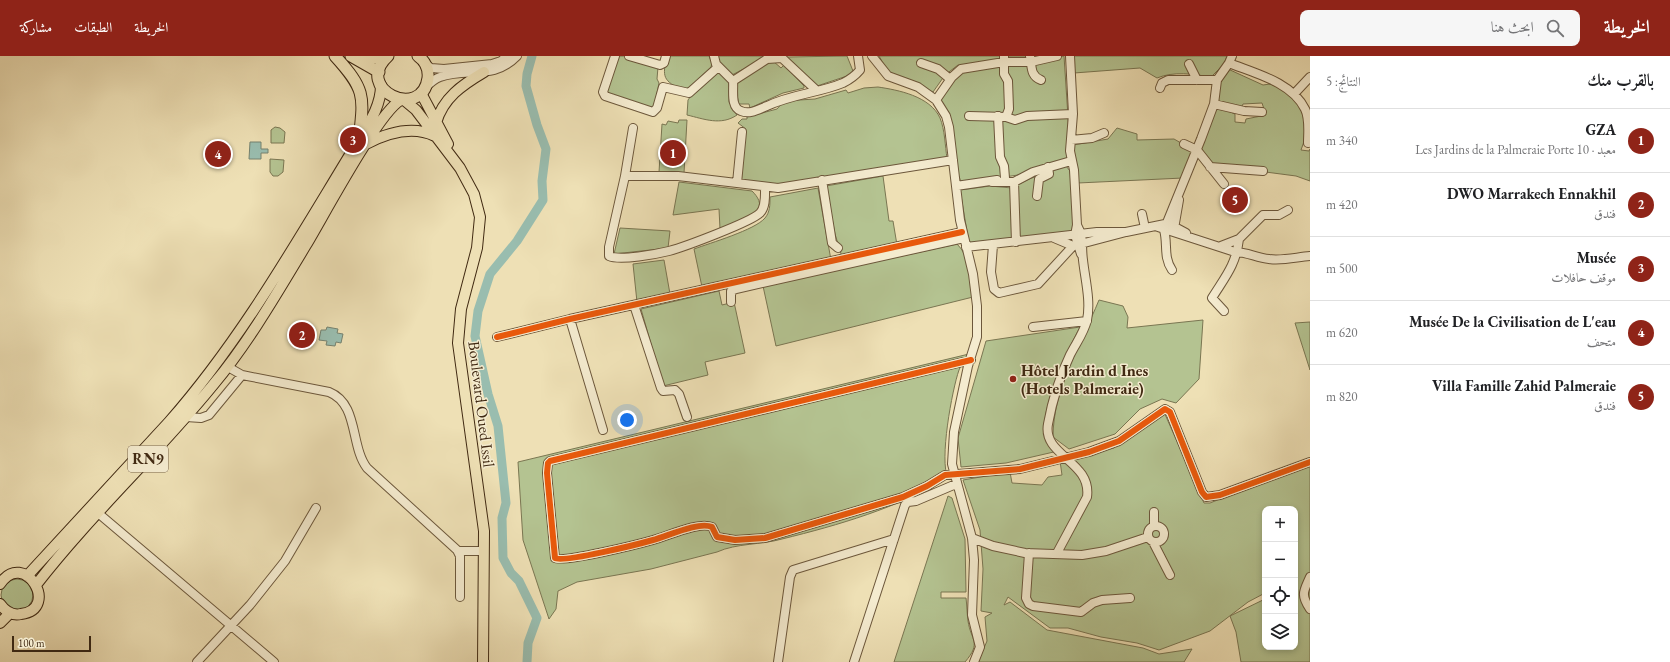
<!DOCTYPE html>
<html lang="ar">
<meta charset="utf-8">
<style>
body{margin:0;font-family:"EB Garamond",Amiri,serif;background:#f6f6f6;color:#202124;direction:rtl}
.controls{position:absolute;right:12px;bottom:12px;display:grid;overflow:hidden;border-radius:8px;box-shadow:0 2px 6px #0003}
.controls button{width:36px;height:36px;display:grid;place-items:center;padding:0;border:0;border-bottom:1px solid #e0e0e0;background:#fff;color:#202124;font:20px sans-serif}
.scale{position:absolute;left:12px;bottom:10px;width:79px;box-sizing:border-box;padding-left:4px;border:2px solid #402912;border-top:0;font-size:11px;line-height:14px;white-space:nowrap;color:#402912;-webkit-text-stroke:3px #f4ebcf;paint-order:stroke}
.you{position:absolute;left:627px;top:364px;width:14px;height:14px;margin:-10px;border:3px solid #fff;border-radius:50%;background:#1a73e8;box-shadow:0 0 0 6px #1a73e833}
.badge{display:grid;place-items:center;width:26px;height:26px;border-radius:50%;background:#8f2418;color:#fff;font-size:13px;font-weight:700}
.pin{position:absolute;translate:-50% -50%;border:2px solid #fff;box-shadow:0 1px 4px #0006}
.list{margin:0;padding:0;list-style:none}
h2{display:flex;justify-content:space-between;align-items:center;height:52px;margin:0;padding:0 16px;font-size:17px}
h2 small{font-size:13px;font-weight:400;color:#757577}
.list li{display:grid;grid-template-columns:26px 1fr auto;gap:12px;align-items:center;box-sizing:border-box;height:64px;padding:0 16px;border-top:1px solid #e0e0e0}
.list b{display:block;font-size:15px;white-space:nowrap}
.list p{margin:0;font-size:13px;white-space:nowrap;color:#757577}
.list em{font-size:13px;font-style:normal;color:#757577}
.icon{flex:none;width:22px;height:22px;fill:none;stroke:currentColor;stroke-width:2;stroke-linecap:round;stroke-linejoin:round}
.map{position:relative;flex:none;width:1310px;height:606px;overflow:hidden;direction:ltr}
header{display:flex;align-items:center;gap:24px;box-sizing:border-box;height:56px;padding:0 20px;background:#8f2418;color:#fff}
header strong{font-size:19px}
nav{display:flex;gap:22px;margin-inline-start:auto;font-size:14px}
.search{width:280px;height:36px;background:#f6f6f6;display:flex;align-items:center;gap:10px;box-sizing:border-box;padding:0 14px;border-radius:8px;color:#757577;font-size:15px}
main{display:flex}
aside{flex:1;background:#fff}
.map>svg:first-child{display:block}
</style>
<header>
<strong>الخريطة</strong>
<div class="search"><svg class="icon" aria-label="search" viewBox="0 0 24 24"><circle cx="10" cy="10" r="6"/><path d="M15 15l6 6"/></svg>ابحث هنا</div>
<nav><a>الخريطة</a><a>الطبقات</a><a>مشاركة</a></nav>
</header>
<main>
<aside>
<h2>بالقرب منك<small>النتائج: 5</small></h2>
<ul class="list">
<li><span class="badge">1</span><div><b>GZA</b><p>معبد · Les Jardins de la Palmeraie Porte 10</p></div><em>340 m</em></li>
<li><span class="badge">2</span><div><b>DWO Marrakech Ennakhil</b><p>فندق</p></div><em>420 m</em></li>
<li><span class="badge">3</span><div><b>Musée</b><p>موقف حافلات</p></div><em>500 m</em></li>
<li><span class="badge">4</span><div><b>Musée De la Civilisation de L'eau</b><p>متحف</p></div><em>620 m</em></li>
<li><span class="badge">5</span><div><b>Villa Famille Zahid Palmeraie</b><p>فندق</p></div><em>820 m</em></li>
</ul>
</aside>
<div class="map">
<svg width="1310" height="606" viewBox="0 0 1310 606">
<rect width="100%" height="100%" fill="#eee0b5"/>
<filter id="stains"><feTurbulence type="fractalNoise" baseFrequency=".005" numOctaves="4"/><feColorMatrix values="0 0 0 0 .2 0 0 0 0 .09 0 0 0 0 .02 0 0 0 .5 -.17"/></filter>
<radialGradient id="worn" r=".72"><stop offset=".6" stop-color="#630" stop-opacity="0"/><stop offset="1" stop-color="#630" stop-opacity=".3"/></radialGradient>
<path fill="#b4c391" stroke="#7a7652" d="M616,0H624L632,4L658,11L657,23L659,27L654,52L608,39L606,34Z
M667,0H709L712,7L711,11L689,32L683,34C663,25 662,21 667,0Z
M715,0H769L732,19L719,10Z
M847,0L853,15L850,19L817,30L787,1Z
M879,0H1047L976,8L958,9L945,19L933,36L888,16Z
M1064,0L1069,76L1068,103L1018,119L963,127C954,119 957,99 955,88C953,71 945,58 937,44L958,17Z
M1072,0H1227L1224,8L1211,21C1193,18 1174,15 1157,22L1140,12L1074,17Z
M773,5L781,12L784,9L804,30V32L783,37L750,52L749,48H739V52L735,24L754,12Z
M717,13L729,27V46L737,59C721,70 704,63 687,59L688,44L693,37Z
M1228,13L1263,29L1270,28L1283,33L1295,44L1303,55L1306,80L1301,94L1309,95L1310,93V125L1296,120L1212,109L1201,92L1216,50L1235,58V66L1245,67L1246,63L1266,59L1262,47L1243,48L1241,52L1217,44L1218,24Z
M878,31C898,34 930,40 940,62C945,74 945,90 947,102L778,129L740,125L746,73L738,67L742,63H747V61L777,53L784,45L815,43L846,34L848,37L864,32Z
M679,64H687L684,117L659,116L662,68L666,69L668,65L678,67Z
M275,71L280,72L285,76L284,87H271V74Z
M1117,72L1137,78V84L1174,83L1195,95L1183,122L1078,127L1073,89L1108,83Z
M270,103L284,104L283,116L278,120H273L270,116Z
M1066,110L1070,115L1071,123L1075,175L969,187L960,134L990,130L1012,132L1029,123Z
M883,120L889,165H893L897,189L842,201L835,178L826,130Z
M679,126L752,135C758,141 762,147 758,156L720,173L719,153L673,159Z
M818,132L831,204L702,231L694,193C710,187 755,174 765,162C770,156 770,149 770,141Z
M620,172L670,175L668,192L614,198Z
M957,188C970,200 971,224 973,241L776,290L763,230Z
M664,204L670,238L637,246L633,208Z
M719,235L722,249L734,246L745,297L705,306L708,319L663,330L641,253Z
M1099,244L1123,250L1128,261L1127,272L1203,264L1199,323L1176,347L1162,343L1140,353L1115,378L1069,393L1053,381C1053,333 1081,288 1099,244Z
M1310,266V314L1295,267Z
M1080,271C1069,291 1041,352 1045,374C1046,381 1054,389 1058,395L1006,407L961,411L958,382L986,285Z
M969,298C965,303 961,308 959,314C952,334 939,405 948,422C897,452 839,469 782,483C761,489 737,487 717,496L651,513L577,526L558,535L556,553L549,563L523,484L518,406Z
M1164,356L1204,447H1210L1310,407V606H1241L1236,576L1230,560L1265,543V591H1295V453H1265V537L1248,546L1210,575L1159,594L1137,587L1101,581L1068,572H1050L1008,541L1004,549L1010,546L1047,574L1143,592L1159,598L1192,593L1184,606H978L987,585L985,561L992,557L981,555L983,513L980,474L963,424L1010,416L1012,427L1042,429L1048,421L1062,419L1060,405L1114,392L1119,383Z
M948,440L952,442L965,483L966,536H941V542H966C967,550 967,558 968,565C971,585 982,586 965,606H894Z
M1 539a16 16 0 1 1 32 0a16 16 0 1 1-32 0Z"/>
<path fill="#99bdaf" stroke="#758270" d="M250,86H261V93H268V97H261V103H249Z
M327,271L338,273L337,277L343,278L341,287L336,286L335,290L326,289L327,285L319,284L321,274H326Z"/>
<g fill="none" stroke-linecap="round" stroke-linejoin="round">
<path stroke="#99bdaf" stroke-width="9" d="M527,606L528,587L537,562L519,525L511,517L503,502L502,462L506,447L498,370L488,338L475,280L478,255L490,218L517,185L543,144L542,125L546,93L537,69L526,30L527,18L532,0"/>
<g stroke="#6c573b" stroke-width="10">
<path id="minor" d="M615,0L603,36L605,40L653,56L657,52L663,31L689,37L717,12L714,0
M629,0L660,9L664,7L666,0
M872,0L888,20L918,31L936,44L946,60L949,71L960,164L973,218L977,250V281L968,310L954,376L952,408L972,482L974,504L972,559L980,591L974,606
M1030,0C1032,10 1030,20 1041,24
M1070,0L1073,58L1070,95L1074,114L1077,169L1075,179L1081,198
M424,7L431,12L444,13L492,8L501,5L507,0
M921,7L938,13L950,23
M1229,7C1254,17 1292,26 1305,53C1310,63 1308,76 1308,87
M1189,8L1197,24
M717,9L733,25C734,34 730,51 741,55C750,59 759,53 767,50C792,38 819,37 843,27C849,24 855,20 860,14L858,0
M733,25L767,3L782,2L816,34
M425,32C429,28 434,23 440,21C468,11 493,25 517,0
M1160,32L1162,27L1168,24H1217
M1294,38L1310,21
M936,44L952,21L961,13L1004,6H1031L1057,0
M1214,48L1244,55L1262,56
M969,60L1006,61L1009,53L1008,25L1004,18V0
M998,60L1000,101L1004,110L1005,122
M1006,61L1015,64L1027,60L1073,58
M633,72L625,120L609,191V200C620,205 657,198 669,195C684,191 751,166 760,157C766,151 765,139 765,131
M1071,84L1092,82L1104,77
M1184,88L1197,94L1224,128
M1210,111L1263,115
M625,120H678L778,132L953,104
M822,124L832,187L838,192
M992,126H1014L1033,116L1071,105
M1014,126L1016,186
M737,127L742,76
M956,130L997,124
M1037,140L1039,123L1049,118L1048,111
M1142,158L1145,172
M1158,171L1235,196C1247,196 1257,202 1269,203C1282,205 1297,201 1310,200
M1171,175L1175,167L1179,144
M1054,182L1073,190L1126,176L1165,168L1173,170L1186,177
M993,189L991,216L994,233L999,237L1038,228L1073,190
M1221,190L1239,183L1263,159H1279L1288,154
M966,191L1097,176H1126
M1172,214C1163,201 1168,187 1164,174L1201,83L1214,48L1217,24L1229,7L1232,0
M731,246V235L736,233L964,182
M634,249L661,332L663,335L675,334L679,338L687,361
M1224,255L1212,242C1225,221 1236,209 1239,183
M570,263L603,374
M1033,271L1087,265
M497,281L570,263L962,176
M971,304L550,405L548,407L547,417L555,502C563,507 639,488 653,484C668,480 699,465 712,471L717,481L735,484L765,482L903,441L927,430L945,419L1020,413L1089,396L1119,385L1165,353L1170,356L1202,436L1206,441L1220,439L1310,406
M228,311L242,319L329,336C359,348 350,390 367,412L457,494L460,500V541
M186,361L201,362L209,359L242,319
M1154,456V470
M98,457L274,606
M1148 478a8 8 0 1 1 16 0a8 8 0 1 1-16 0Z
M972,482L993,490L1025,497L1082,499L1106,495L1148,481
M1153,486L1170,519
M458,495H484
M1029,497L1026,542L1029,548L1033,550L1081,556L1093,547L1102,544L1130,542
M1057,497L1087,441C1092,405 1042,400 1048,368C1052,346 1060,320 1070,299C1076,287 1084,277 1087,264C1091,245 1085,223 1083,204C1081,190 1084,181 1077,169
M1310,521C1304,535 1300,538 1310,553
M197,606L250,549L285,505L316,452
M778,606L790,521L793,514L894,483
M854,606L905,449L908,446L916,445L956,428"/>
</g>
<g stroke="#402912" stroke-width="12">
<path id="major" d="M421,37L448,88
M404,44L416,54L460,112L474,138L480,161L477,192L461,253L458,287L484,475L483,606
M436,67C443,42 462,29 484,16
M366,88C387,77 412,69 435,80
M27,520L169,366C244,281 300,180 359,84C369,67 381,50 381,29
M0,528C24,492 61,553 21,558C12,560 5,555 0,548
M36,529C91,458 157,398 213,329C249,286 277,237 306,189C323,161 379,55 401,44
M0,567L10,557"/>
</g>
<g stroke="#402912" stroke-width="13">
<path id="highway" d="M335,0C366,34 364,40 359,84
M351,0L379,16
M367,0L385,3
M388,0C352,33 422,66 428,22C429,13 425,5 418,0"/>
</g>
<use href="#minor" stroke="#f4ebcf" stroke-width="8"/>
<use href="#major" stroke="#eee0b5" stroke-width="10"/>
<use href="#highway" stroke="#eee0b5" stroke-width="11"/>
<g stroke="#f4ebcf" stroke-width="8">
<path id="cycleway" d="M497,281L570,263L962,176
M971,304L550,405L548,407L547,417L555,502C563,507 639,488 653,484C668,480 699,465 712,471L717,481L735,484L765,482L903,441L927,430L945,419L1020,413L1089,396L1119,385L1165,353L1170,356L1202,436L1206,441L1220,439L1310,406"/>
</g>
<use href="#cycleway" stroke="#e8590c" stroke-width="6"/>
</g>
<circle fill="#8f2418" stroke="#f4ebcf" stroke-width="1.5" cx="1013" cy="323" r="4"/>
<g text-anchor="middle" stroke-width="3" stroke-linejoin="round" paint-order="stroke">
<rect fill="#f4ebcf" stroke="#76634b" stroke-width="1" x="128" y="390" width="40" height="26" rx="3"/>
<g font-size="15" font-weight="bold" fill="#402912">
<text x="148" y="408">RN9</text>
</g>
<g font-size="16" font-weight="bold" fill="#402912" stroke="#f4ebcf" text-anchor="start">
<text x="1021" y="320">Hôtel Jardin d Ines<tspan x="1021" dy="18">(Hotels Palmeraie)</tspan></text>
</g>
<g font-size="16" fill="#402912" stroke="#f4ebcf">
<text transform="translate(482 348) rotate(83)" y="6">Boulevard Oued Issil</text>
</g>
</g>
<rect width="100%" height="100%" filter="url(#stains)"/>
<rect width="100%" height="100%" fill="url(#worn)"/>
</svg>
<div class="controls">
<button>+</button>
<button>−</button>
<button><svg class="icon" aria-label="locate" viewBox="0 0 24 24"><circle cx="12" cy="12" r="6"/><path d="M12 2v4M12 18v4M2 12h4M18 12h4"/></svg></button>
<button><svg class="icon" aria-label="layers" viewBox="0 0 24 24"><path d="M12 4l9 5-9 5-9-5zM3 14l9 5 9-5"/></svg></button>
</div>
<div class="scale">100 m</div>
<div class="you"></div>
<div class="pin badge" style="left:673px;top:97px">1</div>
<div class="pin badge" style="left:302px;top:279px">2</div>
<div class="pin badge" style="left:353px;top:84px">3</div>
<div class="pin badge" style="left:218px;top:98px">4</div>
<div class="pin badge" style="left:1235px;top:144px">5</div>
</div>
</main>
